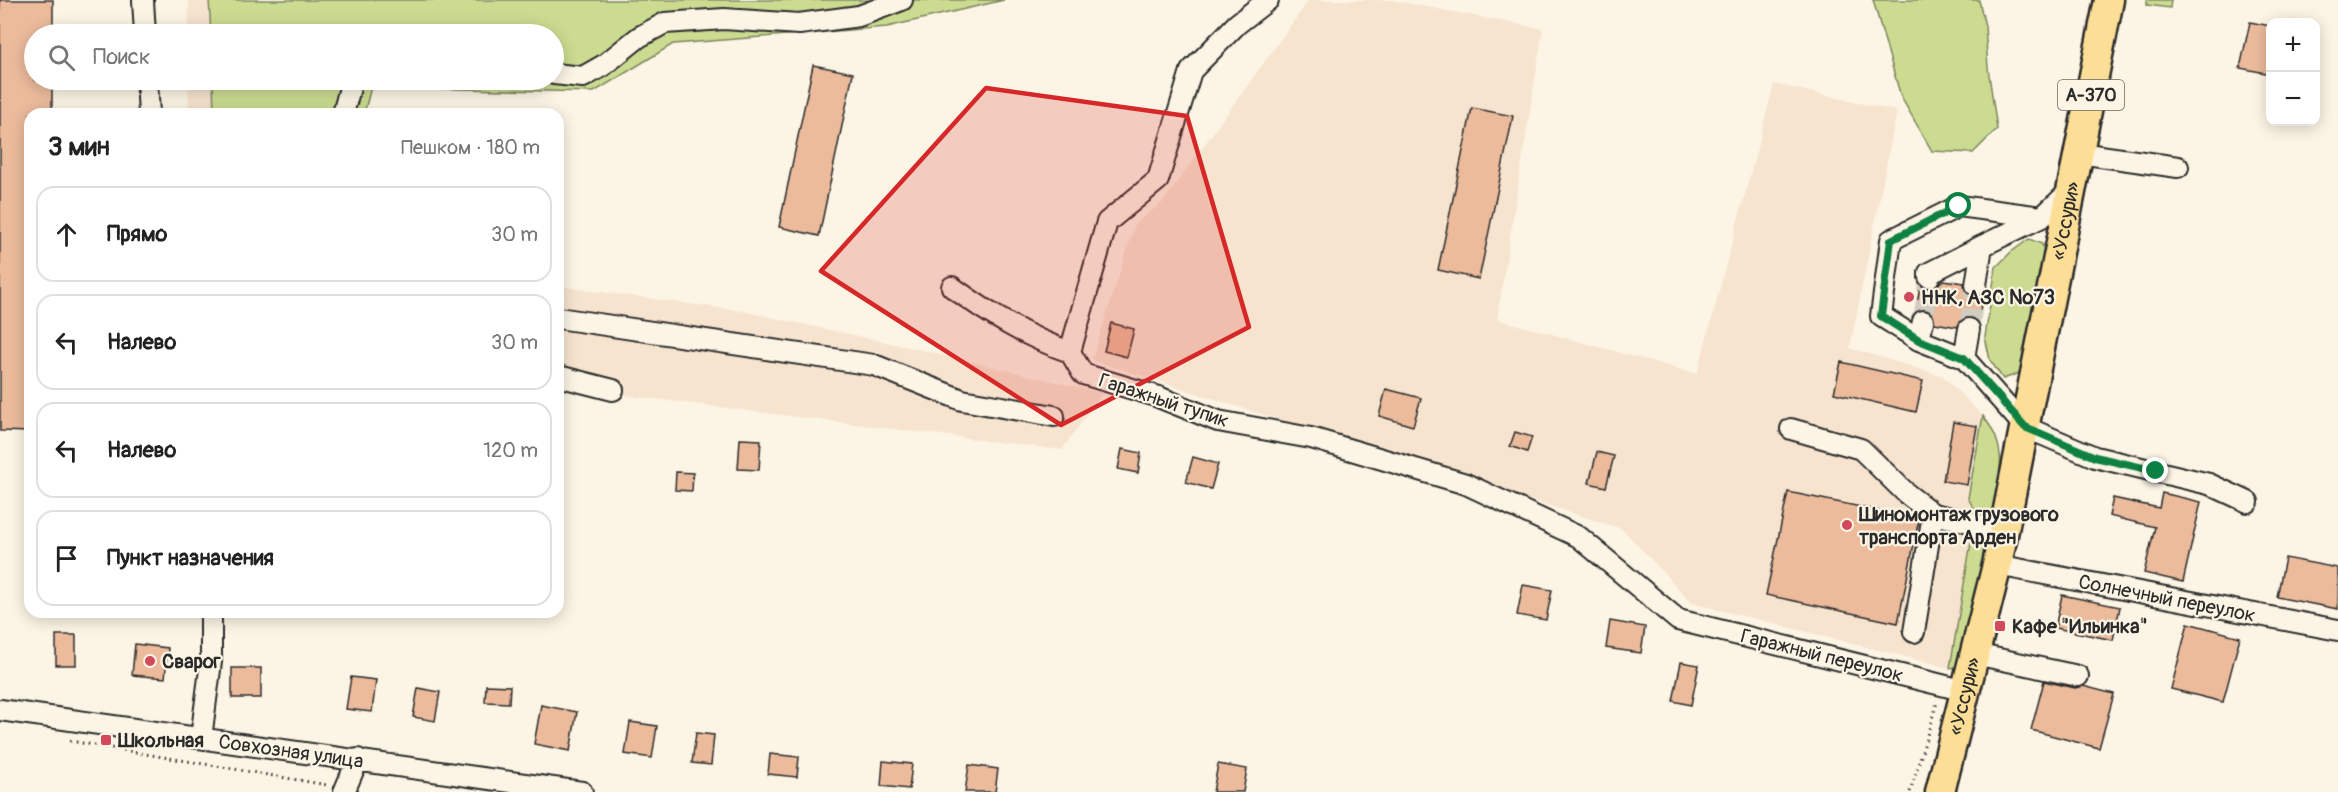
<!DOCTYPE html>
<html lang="ru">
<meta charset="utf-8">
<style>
body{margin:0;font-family:Pangolin,sans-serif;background:#f2f2f2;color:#222}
.controls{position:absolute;right:18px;top:18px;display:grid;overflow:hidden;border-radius:12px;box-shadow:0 3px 15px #0003}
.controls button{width:54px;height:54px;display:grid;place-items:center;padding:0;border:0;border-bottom:2px solid #e0e0e0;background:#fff;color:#222;font:30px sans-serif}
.stop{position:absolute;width:18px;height:18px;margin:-14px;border:4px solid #0b8043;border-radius:50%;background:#fff}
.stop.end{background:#0b8043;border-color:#fff;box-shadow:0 2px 6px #0008}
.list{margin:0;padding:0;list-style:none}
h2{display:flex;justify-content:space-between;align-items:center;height:78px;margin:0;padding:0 24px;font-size:26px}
h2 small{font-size:20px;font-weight:400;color:#767676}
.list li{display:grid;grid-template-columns:39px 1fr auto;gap:18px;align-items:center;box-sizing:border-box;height:96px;margin:0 12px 12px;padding:0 12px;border:2px solid #e0e0e0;border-radius:18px}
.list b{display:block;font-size:22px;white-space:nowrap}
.list em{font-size:20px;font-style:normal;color:#767676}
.icon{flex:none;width:33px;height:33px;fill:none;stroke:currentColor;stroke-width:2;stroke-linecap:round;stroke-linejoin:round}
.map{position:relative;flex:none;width:2338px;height:792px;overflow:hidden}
.search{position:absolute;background:#fff;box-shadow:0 3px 15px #0003;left:24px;top:24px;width:540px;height:66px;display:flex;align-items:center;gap:15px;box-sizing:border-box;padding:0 21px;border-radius:33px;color:#767676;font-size:22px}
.panel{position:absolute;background:#fff;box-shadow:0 3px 15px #0003;left:24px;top:108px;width:540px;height:510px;border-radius:18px}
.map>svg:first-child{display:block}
</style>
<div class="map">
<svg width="2338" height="792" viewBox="0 0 2338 792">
<rect width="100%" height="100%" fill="#fcf5e5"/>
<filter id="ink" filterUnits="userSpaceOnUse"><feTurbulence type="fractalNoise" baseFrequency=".0167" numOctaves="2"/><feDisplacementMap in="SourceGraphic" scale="12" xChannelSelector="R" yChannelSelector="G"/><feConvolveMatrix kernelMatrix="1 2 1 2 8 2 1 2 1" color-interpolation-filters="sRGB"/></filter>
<g filter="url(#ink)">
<path fill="#f7e4cf" d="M189,0H209L211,34H188Z
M1309,0H1391L1543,29L1497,319L1697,374L1774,84L1897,111L1850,348L1943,376L1983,416L1968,498L1976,512L1950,668L1692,603L1622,529L1092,360L1135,224L1163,202Z
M188,80H213L214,114H189Z
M558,286L742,311L927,351L1102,393L1062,450L558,387Z"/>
<path fill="#cbdc91" stroke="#7b845e" stroke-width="1.5" d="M209,0H1004L887,27L673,44L594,92L371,87L364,114H214L213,80H554V34H211Z
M1873,0H1979L1985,26L1988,68L1997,129L1973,153L1932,151L1901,97Z
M2147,0H2171L2170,8L2147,5Z
M2029,239L2042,244L2050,272L2032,361L2017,374L2003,379L1990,360L1985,337L1996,267L2011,252Z
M1983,416C2009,448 2000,473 1994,510L1976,512L1968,498Z
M1973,530L1989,551L1958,667L1950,668Z"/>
<path fill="#ebbb9c" stroke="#2b2b2b" stroke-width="1.5" d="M0,0H53V34H34V80H52V114H30V432L0,431Z
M2250,22L2271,26V74L2240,68Z
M813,65L853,73L819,236L779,227Z
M1472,108L1513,116L1479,279L1438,270Z
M1943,280L1964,283L1965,290L1974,297L1983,294L1978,322L1972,317L1965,318L1957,327L1935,323L1931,313L1926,309L1916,312L1920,285L1930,289L1935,287Z
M1111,323L1134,329L1127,357L1104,351Z
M1841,362L1923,381L1916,412L1834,393Z
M1386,389L1421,398L1413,426L1379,416Z
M1953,422L1977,426L1967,485L1943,481Z
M1515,432L1532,437L1527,452L1510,446Z
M740,439L761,440L759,470L738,469Z
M1122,449L1141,453L1138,473L1118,469Z
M1597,452L1614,456L1606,487L1589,483Z
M1193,457L1218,464L1211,489L1186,482Z
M676,472L693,473L692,491L675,490Z
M1788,492L1919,519L1898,623L1766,595Z
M2162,493L2201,502L2183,582L2144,573L2155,527L2109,516L2113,498L2159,508Z
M2285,558L2338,568V609L2277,597Z
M1523,585L1552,590L1546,620L1517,615Z
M2062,595L2120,607L2113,640L2055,628Z
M1610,621L1645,627L1641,653L1606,648Z
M2188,623L2240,637L2223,702L2171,689Z
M56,635H76V665H56Z
M135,644L168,648L165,678L132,675Z
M1681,662L1699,665L1691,705L1673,701Z
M232,668H261V698H232Z
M351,677L376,680L372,712L346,709Z
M2044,681L2075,688L2083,686L2114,694L2099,748L2031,730Z
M486,685L510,686L509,703L485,702Z
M418,688L440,692L435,721L413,717Z
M541,705L577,712L570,751L534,744Z
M630,722L657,726L652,758L625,754Z
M696,733L714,735L711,765L692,763Z
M770,754L799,757L797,777L768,774Z
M883,761L912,764L909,789L881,786Z
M1218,764L1247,769L1243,792H1213Z
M969,765L998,769L995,792H965Z"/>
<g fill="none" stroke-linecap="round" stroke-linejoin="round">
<path stroke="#d2cdc0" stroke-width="20" stroke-dasharray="20 10" stroke-linecap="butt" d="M1923,321L1929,277
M1969,329L1976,285"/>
<g stroke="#2b2b2b" stroke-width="24">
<path id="minor" d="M143,0L145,34
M1268,0L1237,24L1191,71L1158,180L1107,222L1070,352L1083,374L1156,396L1218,421L1311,438L1466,484L1579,537L1678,620L1966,691
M554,74L583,77L604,65L639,37L665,23L724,19L799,24L859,16L902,0
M147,80L149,114
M343,114L352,80
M2079,153L2178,167
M1929,277V273L1982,246
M1976,285L1982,246L2042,217L2072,189
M952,287C989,314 1026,337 1070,352
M558,318L874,365L962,400L1054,416
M1969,329L1964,358L2025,427L2095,457L2209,484L2248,502
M1919,340L1923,321
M1964,358L1919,340L1881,316L1891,240L1959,206L2042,217
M558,376L613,390
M1791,429L1861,449L1907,494L1933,514L1974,523L2003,534
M1997,565L2338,630
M1914,632L1933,514
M1975,654L2078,676
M0,710L582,792
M201,738L211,662V612
M344,792L358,759"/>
</g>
<g stroke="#2b2b2b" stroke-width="33">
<g id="highway">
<path id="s1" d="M1940,792L1997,565L2109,0"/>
</g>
</g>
<path stroke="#2b2b2b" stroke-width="3" stroke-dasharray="1.5 4.5" stroke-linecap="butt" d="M70,741L327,785
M1910,792L1937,702"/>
<use href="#minor" stroke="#fcf5e5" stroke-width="20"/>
<use href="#highway" stroke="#fdde96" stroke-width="28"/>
</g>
</g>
<g fill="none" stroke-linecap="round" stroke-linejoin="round" filter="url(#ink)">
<path stroke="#0b8043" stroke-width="8" d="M1959,206L1891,240L1881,316L1919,340L1964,358L2025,427L2095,457L2156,471"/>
</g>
<path fill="#d62828" fill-opacity="0.2" stroke="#d62828" stroke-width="4.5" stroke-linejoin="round" d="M986,88L1187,116L1249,327L1061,425L821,271Z"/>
<g fill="#d1495b" stroke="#fcf5e5" stroke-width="2">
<circle cx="1909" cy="297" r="6"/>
<circle cx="1847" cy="525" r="6"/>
<rect x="1994" y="620" width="12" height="12" rx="3"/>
<circle cx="150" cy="661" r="6"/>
<rect x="100" y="734" width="12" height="12" rx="3"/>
</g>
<g text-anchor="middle" stroke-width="4.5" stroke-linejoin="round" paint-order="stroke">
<rect fill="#fcf5e5" stroke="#6a6863" stroke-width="1.5" x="2058" y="80" width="66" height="30" rx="4.5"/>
<g font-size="18" font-weight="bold" fill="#2b2b2b">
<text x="2091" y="101">А-370</text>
</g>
<g font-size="20" fill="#2b2b2b" stroke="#fcf5e5">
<text dy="7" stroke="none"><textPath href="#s1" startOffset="585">«Уссури»</textPath></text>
<text transform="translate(1164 400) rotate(18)" y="7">Гаражный тупик</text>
<text transform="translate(2167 598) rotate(11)" y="7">Солнечный переулок</text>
<text transform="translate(1822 655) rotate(14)" y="7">Гаражный переулок</text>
<text dy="7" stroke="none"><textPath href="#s1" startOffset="99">«Уссури»</textPath></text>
<text transform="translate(291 751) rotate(8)" y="7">Совхозная улица</text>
</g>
<g font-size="20" font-weight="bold" fill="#2b2b2b" stroke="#fcf5e5" text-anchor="start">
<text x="1921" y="304">ННК, АЗС №73</text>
<text x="1859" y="521">Шиномонтаж грузового<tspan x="1859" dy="23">транспорта Арден</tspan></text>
<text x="2012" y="633">Кафе "Ильинка"</text>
<text x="162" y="668">Сварог</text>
<text x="118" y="747">Школьная</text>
</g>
</g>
</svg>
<div class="controls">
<button>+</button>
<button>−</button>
</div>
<div class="stop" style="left:1959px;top:206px"></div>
<div class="stop end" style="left:2156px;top:471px"></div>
<div class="search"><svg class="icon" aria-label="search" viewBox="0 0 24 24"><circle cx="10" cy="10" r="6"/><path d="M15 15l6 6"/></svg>Поиск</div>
<section class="panel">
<h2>3 мин<small>Пешком · 180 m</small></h2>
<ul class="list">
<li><svg class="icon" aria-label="ahead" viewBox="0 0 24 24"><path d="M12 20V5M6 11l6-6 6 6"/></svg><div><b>Прямо</b></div><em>30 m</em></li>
<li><svg class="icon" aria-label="left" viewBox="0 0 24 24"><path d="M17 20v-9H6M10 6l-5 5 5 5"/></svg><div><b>Налево</b></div><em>30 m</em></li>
<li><svg class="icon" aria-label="left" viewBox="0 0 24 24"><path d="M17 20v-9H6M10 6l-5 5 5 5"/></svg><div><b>Налево</b></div><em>120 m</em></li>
<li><svg class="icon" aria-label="arrive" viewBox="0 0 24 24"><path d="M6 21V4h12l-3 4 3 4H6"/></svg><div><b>Пункт назначения</b></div></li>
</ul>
</section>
</div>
